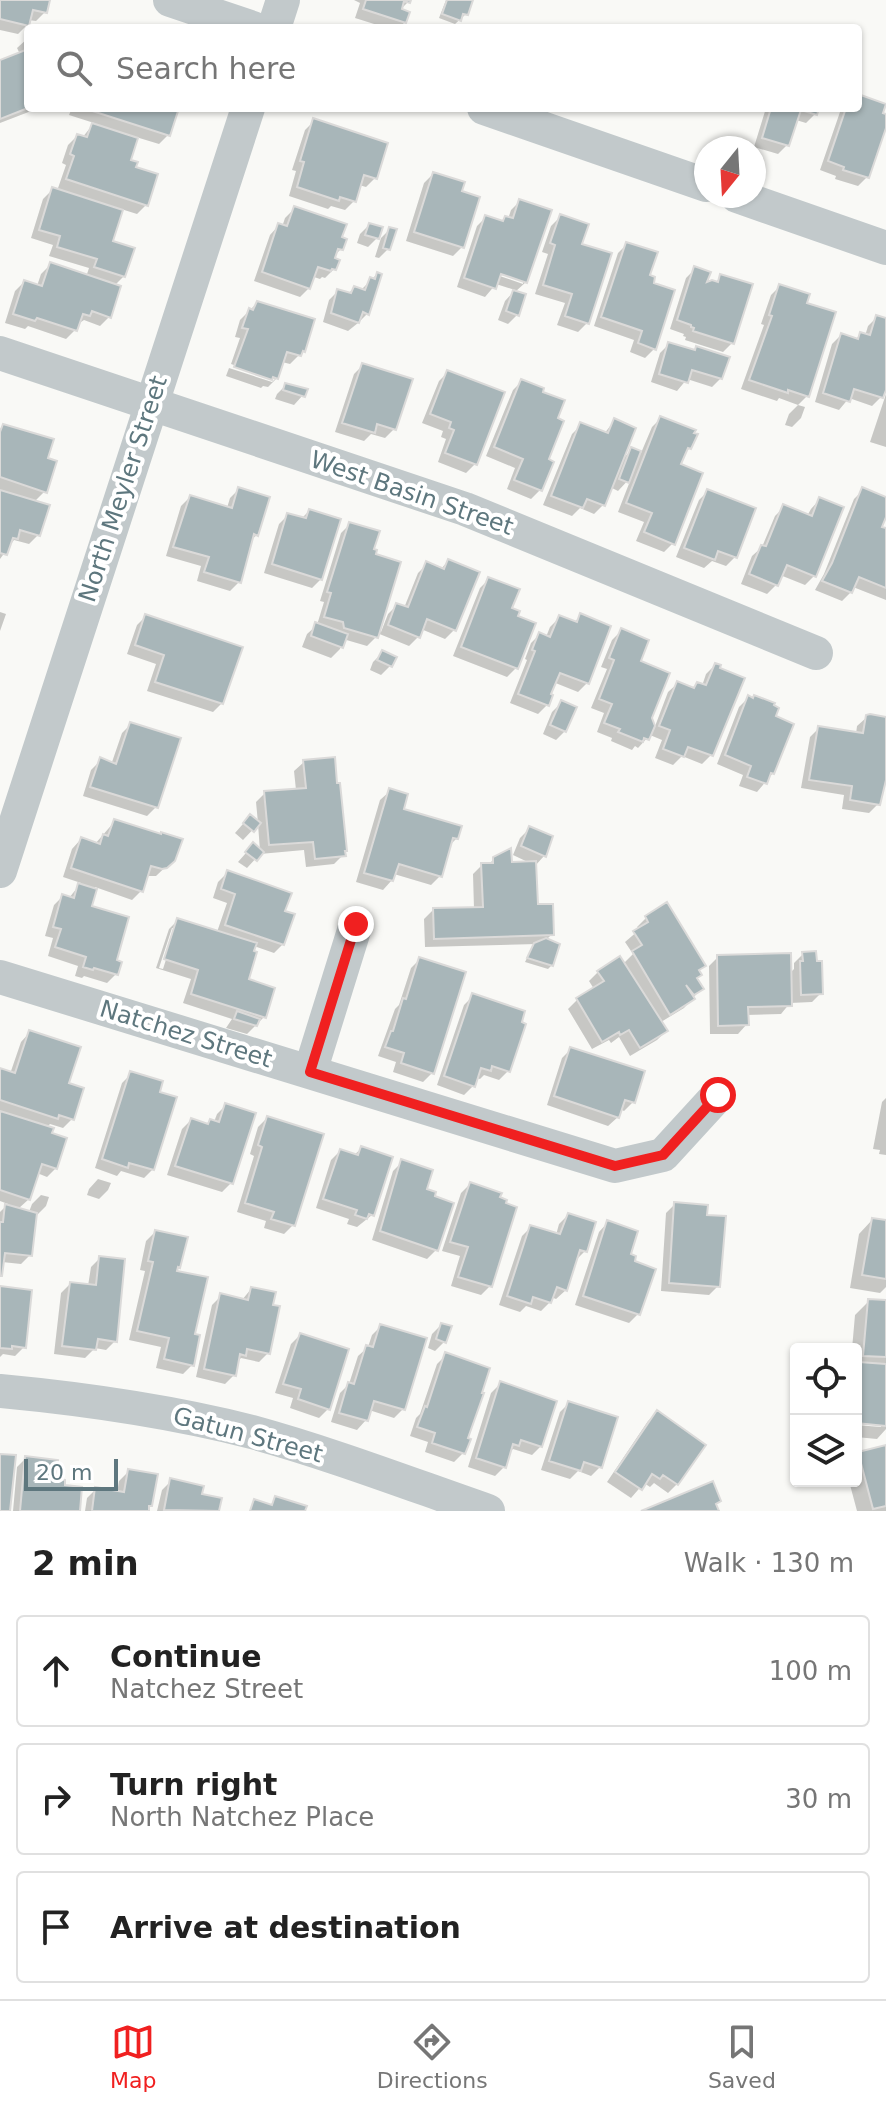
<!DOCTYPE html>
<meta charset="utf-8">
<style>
body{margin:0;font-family:"DejaVu Sans",sans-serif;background:#f2f2f2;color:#222}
.controls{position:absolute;right:24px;bottom:24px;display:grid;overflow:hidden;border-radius:8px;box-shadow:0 2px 6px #0004}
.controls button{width:72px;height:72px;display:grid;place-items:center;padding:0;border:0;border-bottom:2px solid #e0e0e0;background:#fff;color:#222;font:40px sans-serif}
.compass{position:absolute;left:694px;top:136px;width:72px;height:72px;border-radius:50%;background:#fff;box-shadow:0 2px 6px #0004;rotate:198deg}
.scale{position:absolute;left:24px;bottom:20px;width:94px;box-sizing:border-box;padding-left:8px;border:4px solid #5e777e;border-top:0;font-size:22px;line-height:28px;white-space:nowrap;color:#5e777e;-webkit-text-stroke:6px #fff;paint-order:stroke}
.stop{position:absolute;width:24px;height:24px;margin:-18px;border:6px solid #f02020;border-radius:50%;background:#fff}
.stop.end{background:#f02020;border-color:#fff;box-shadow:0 2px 8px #0008}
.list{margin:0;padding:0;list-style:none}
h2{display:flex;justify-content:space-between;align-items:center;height:104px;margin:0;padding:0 32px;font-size:34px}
h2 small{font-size:26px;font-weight:400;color:#767676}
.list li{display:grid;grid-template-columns:52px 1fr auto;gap:24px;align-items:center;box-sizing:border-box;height:112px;margin:0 16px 16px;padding:0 16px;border:2px solid #e0e0e0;border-radius:8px}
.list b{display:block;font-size:30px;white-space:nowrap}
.list p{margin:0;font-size:26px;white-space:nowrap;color:#767676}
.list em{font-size:26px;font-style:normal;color:#767676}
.icon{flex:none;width:44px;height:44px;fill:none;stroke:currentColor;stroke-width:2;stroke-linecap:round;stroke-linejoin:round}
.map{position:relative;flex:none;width:886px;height:1511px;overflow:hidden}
.search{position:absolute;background:#fff;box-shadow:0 2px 6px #0004;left:24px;right:24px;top:24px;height:88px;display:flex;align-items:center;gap:20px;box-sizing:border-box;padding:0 28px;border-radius:8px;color:#767676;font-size:30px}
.sheet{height:488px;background:#fff}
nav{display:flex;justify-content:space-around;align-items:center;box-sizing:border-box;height:112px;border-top:2px solid #e0e0e0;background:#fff;font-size:22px;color:#767676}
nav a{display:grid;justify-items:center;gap:4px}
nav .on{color:#f02020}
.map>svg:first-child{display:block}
</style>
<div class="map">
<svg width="886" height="1511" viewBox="0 0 886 1511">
<rect width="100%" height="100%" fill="#f9f9f6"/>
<path fill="#0003" fill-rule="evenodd" d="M0,0H48L45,12L36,21L28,20L27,25L18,34L0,30Z
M410,0L399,11L405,22L399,28H387L355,18L360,3L354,0Z
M446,0H471L466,14L455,24L439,18Z
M805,24L819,28H801Z
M28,38V108H39L0,123V63L20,54L17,48Z
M858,97L880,114L886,116V122L867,177L858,186L835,179L836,176L820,170L840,112L844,108H858Z
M72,108H177L168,135L159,144L136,137L129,161L133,168L146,205L137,214L121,209L110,242L124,276L114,286L109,317L100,326L84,320L78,324L75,330L66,339L28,326L25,329L5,323L15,291L24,282L37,286L41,274L50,265L86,277L89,268L49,256L53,245L31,238L43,199L52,190L57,191L66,165L62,163L68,145L77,136L82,138L94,123L69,115Z
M766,108H817L815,114L806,123L796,120L787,145L778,154L754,147Z
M314,121L375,178L366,187L359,185L354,201L345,210L331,206L328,209L289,196L296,171L292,170L305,130Z
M433,174L459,193L462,247L453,256L406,241L424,183Z
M520,201L526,282L515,292L517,315L508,324L498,320L505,301L515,290L496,284L485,297L457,287L477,226L486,217L501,222L506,218L508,219L511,210ZM492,269L523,279V284L491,273Z
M294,209L340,239L341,249L332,258L334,269L325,278L322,277L320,279L314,277L309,288L300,297L254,281L270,235L279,225L282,227L285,218Z
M560,217L580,245L587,323L578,332L557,325L565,303L535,294L548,254L542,252L551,226Z
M369,225L377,238L368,247L357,243L360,234Z
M390,229L388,249L379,258L375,257L381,238Z
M627,244L648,276L654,349L645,358L630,352L634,340L594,326L618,253Z
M695,269L704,286L715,283L721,277L732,343L723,352L685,340L686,337L683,336L684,334L670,329L686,278Z
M377,274L367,314L358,323L348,331L323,322L329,300L338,291L348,294L354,288L361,290Z
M780,286L805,304L807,396L798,405L779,398L777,401L741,389L764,325L761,324L771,295Z
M257,303L303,351L290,364L282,362L277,378L268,387L263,386L261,388L226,376L229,368L272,382L275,379L231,364L240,338L235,337L240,320Z
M877,317L886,321V392L872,406L849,398L839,410L815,402L832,344L841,335L855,340L861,334L865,336L868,326Z
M669,344L693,352L696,349L721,378L712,387L687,379L677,391L651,382L660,353Z
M363,365L394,429L385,438L371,434L364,441L335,432L354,374Z
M448,372L502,393L475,464L466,473L438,462L446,439L441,437L443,431L422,423L439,381Z
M522,381L546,460L540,490L531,499L507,489L515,468L486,456L513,390Z
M286,385L303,395L294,405L275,399L277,394Z
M886,394V447L870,442Z
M798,405L805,407L801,418L792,427L785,425L789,414Z
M661,418L690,448L683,454L679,466L673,543L664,552L636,541L644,522L618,512L632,476L618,491L610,487L603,505L594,514L580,508L572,516L543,505L572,434L581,425L604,434L614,421L621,461L632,449L641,453L652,427Z
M3,426L45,459V491L34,502L38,535L29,544L14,540L0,559V429Z
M239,489L257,535L250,541L239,582L230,591L197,581L201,566L166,556L181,506L190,497L227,508L230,498Z
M863,490L886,499V512L879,528L886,531V600L853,587L851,592L842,601L815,590L824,574L854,499Z
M708,491L735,557L726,566L712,561L704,568L676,557L699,500Z
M820,499L814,576L805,585L780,575L776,585L767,594L741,584L752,556L762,547L775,516L784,507L807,516L811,509Z
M309,511L321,579L312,588L264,573L279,524L288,515L301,519Z
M350,524L372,551L378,631L381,632L388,614L397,605L404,608L418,573L427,564L441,569L448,561L454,630L445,639L421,629L418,637L409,646L377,633L376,637L367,646L343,639L340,649L331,658L302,647L307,634L317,625L324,602L320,601L341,533Z
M489,579L516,617V668L507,677L453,656L480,588Z
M0,612L6,614L0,631Z
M146,616L222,703L213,712L147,691L156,664L127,654L137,625Z
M581,616L587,683L578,692L553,682L547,705L538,714L510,703L527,660L525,659L531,643L540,634L546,637L550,627L559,618L573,623Z
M621,631L638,662L650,719L654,729L668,692L678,683L692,689L697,684L702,686L706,674L715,665L718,669L711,755L702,764L682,756L673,765L655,758L662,740L650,735L638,748L635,746L632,750L611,741L612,738L597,732L604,713L591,708L607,669L601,667L612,640Z
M382,653L394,658L390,666L381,675L370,670L373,662Z
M748,698L774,718L773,773L757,792L739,786L743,775L717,764L739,707Z
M561,703L565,731L556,740L543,734L552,712Z
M867,717L886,719V762L878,804L869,813L842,809L844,795L801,788L810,737L819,728L856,734L857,726Z
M131,724L156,807L147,816L83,796L91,770L100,761L111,765L122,733Z
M304,762L343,855L334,864L306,867L304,850L260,854L247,868L238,862L253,845L260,851L258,824L243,840L235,833L250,816L258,823L256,802L265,793L296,790L294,771Z
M390,791L402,811L457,838L448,847L440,876L431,885L394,874L392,880L383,890L356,882L380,800Z
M115,821L173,860L156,876H146L141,891L132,900L95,887L89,907L116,974L107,983L84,976L82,978L75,976L78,966L48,956L53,938L45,936L54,905L63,896L69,898L81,883L63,877L72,849L81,839L95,844Z
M529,829L544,856L535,866L536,906L552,934L546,940L552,965L548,969L525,962L531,950L537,944L425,947L424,919L433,910L474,909L473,874L482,865H488L494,859L510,864H532L513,855L520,838Z
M227,873L283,912V944L274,953L254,946L246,981L264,1017L247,1034L226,1028L232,1019L183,1003L191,979L156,968L169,929L178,920L217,932L227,903L213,898L218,882ZM172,928H176L163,969L159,968Z
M646,918L698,971L695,979L701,989L684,1008L661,1022L666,1031L657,1040L630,1056L619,1037L611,1043L609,1040L592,1049L568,1009L577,1000L594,989L589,981L598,972L623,964L633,954L625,942L639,930L637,927Z
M803,954L821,993L812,1002L790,1003L781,1014L746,1015L747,1024L738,1034H710L709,966L718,957L789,974L794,969V963Z
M420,959L432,1073L423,1082L393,1072L396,1062L378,1056L395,1009L399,1005L411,968Z
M473,996L508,1071L499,1080L484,1075L480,1079L476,1078L473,1086L464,1095L437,1085L464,1005Z
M30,1032L67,1084L72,1119L63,1128L50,1124L46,1128L56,1168L47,1177L37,1173L29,1199L18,1209L29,1212L32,1204L41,1195L49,1197L46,1206L37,1215H35L30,1255L21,1264L2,1262L0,1275V1212L8,1204L0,1201V1070L10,1074L21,1042Z
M571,1049L633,1102L624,1111L620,1109L618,1117L608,1126L547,1105L562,1058Z
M131,1074L153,1169L144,1178L121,1171L117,1176L95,1168L122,1083Z
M886,1098V1155L879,1154L880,1150L873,1149L882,1102Z
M226,1105L231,1183L222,1192L167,1175L182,1129L191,1120L206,1125L211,1121L214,1122L217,1114Z
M267,1118L293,1225L284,1234L264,1228L266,1221L237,1212L254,1156L250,1154L258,1127Z
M362,1148L372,1215L357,1227L347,1224L349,1219L316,1208L331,1160L340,1151L354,1155Z
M402,1162L432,1198L436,1250L427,1259L372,1240L393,1171Z
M98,1179L111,1183L108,1190L99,1199L87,1195L89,1189Z
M470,1184L490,1286L481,1295L451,1286L460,1256L442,1251L461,1193Z
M675,1204L705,1216L718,1286L709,1295L661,1291L666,1213Z
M568,1215L585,1251L575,1261L566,1290L556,1299L551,1297L550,1302L541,1311L526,1306L520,1312L499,1305L522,1236L531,1227L556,1235L559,1224Z
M872,1220L886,1222V1287L880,1293L850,1288L859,1234Z
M608,1222L628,1255L638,1314L629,1323L575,1305L599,1232Z
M155,1232L179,1267L174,1272L193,1335L192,1365L183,1374L156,1368L161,1347L129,1340L145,1271L140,1270L146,1241Z
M100,1258L115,1341L106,1350L95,1348L85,1358L54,1354L61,1293L70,1284L88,1286L91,1267Z
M0,1289L24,1347L15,1356L3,1354L0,1357Z
M251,1289L268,1353L259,1362L241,1358L236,1363L234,1375L225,1384L196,1377L212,1305L221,1296L242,1300Z
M869,1301L886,1302V1429L877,1439L856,1437V1425L881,1427V1423L856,1421V1349H852L855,1315Z
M441,1325L444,1342L435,1351L428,1348L432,1334Z
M381,1326L403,1409L394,1418L369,1410L366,1420L357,1430L331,1422L340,1393L349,1384L358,1356L368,1347L372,1335Z
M300,1335L328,1409L319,1418L290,1408L293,1398L275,1393L291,1344Z
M446,1355L465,1439L463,1453L454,1462L425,1452L428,1442L410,1436L416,1418L420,1414L437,1364Z
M500,1384L541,1446L532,1455L513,1449L508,1454L504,1467L495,1476L468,1467L491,1393Z
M569,1403L600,1467L591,1476L578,1471L570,1479L541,1470L560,1412Z
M657,1412L677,1484L668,1493L654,1483L650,1487L644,1483L631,1498L607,1482L648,1421Z
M886,1447V1511H857L849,1481H856V1457L859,1454Z
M26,1458L53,1480L77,1511H13L17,1467Z
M128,1472L150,1505L147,1511H85L87,1498L96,1489L117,1493L119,1481Z
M171,1481L200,1496L220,1500L217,1511H157L162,1490Z"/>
<path fill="#a8b6b9" stroke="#dbdad9" stroke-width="2" d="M0,0H50L47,13L33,10L29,26L0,19Z
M366,0H411L410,3L404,1L402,9L410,12L406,23L363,9Z
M447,0H473L468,15L463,14L461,21L442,14Z
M28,49V108L0,119V60Z
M858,94L886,104L883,113L886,114V128L869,178L843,170L844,167L828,161L846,108H858Z
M83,108H179L170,136Z
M771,108H819L817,115L801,110L789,146L762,138Z
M313,118L388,143L377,179L364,175L356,202L340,197L339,201L297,187L304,162L300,161Z
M92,123L138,138L131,160L138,162L136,167L158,174L148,206L66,179L74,156L70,154L77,134L87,137Z
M433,172L465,182L462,191L480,197L464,248L414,232Z
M52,187L123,210L113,241L135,248L125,277L94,267L97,259L57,247L60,236L39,230Z
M519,199L552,210L527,283L501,274L496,289L464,278L485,215L503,221L505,216L513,218Z
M294,206L347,224L342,237L347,239L343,250L338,249L335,258L340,260L336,270L332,269L331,271L318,267L310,289L262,272L278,223L287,226Z
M560,214L589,224L582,244L612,253L589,324L565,316L572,294L543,285L555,245L550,243Z
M369,223L383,227L379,239L365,235Z
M389,227L397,229L390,250L383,248Z
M626,242L658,252L650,275L655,277L654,283L675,290L656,350L638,343L642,331L601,317Z
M50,262L121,286L111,318L92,311L90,316L83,314L77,331L37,318L35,321L13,314L24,280L42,286Z
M694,266L711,272L707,282L712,280L718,282L720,274L753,284L734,344L693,331L694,328L691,327V325L677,320Z
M377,272L382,274L369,315L363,312L359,323L331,313L337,289L351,293L354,286L365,290L370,277L375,279Z
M779,284L810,294L807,303L836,312L809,397L788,390V393L749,380L772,316L769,315Z
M513,290L526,294L519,316L506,311Z
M257,301L315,319L305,352L303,351L301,356L287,352L278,379L273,377L272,380L234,367L248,329L242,328L249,308L253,310Z
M876,315L886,318V390L883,398L854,389L850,402L823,393L841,333L858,339L860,332L870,335Z
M668,342L695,350L696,346L730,357L722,379L692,370L688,383L659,374Z
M362,363L413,379L396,430L377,424L375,433L342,423Z
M447,370L505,392L477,465L445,453L454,430L449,428L451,422L430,414Z
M521,379L544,388L543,392L565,400L558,418L564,421L549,459L554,462L542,491L514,480L523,459L494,447Z
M285,383L308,389L305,397L283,390Z
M660,416L696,430L694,433L698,434L691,449L688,448L681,464L703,473L675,545L644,532L652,513L626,503Z
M614,418L636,428L605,506L587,499L583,508L551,496L580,422L608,433Z
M3,424L54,439L48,458L57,461L47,493L0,477V432Z
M631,447L641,451L629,483L619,479Z
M238,487L270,497L258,536L254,534L241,583L204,572L209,557L173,547L190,495L232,508Z
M862,487L886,497V517L882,527L886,528V588L859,577L852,593L822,581L832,563Z
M707,489L756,508L737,558L718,551L715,560L684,548Z
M0,490L50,505L40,536L20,530L18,539L13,538L7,555L0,553Z
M819,497L844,507L816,577L787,565L778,586L749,574L761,545L766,546L783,504L812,516Z
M309,509L341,519L322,580L272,564L287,513L306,518Z
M349,522L380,531L374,549L377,550L376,554L401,562L378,638L344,628L343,622L324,617L331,593L327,592Z
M448,559L480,572L456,631L427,619L420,638L388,625L396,603L408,607L426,561L444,569Z
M488,577L520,589L512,608L520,611L518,616L536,623L518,669L461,647Z
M580,613L611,626L589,684L560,673L551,694L553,695L549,706L518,694L535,651L532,650L539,632L550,637L559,615L577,622Z
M145,614L243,647L223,704L155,682L164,655L135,645Z
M315,622L348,634L343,648L311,636Z
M621,628L649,640L641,661L670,673L652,718L655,726L649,740L644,738L643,742L618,732L620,729L604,723L612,704L599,699L614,660L609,658Z
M382,650L397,657L392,667L377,660Z
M715,663L721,665L720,668L745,678L713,756L688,747L684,757L663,749L670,730L659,726L677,681L694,688L697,682L706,685Z
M748,695L753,698L754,695L775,703L774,705L779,708L776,716L794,724L774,774L771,773L767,784L747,777L751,766L725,755Z
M561,700L577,707L566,732L550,725Z
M870,714L886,717V780L880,805L850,800L852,786L809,780L818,726L863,733L866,715Z
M130,722L181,738L158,808L90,787L100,757L116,764Z
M335,757L337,783H340L347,851H345L346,856L315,859L313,842L269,845L264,791L306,788L303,760Z
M389,788L408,794L404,809L462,826L458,839L453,838L442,877L399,864L393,881L364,873Z
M250,814L261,823L254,832L243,823Z
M114,819L161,834V832L183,839L175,861L167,868L162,869L151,866L143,892L71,868L81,837L100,844L103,834L108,836Z
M529,826L553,836L546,857L521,846Z
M253,842L264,852L257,861L245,852Z
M511,848L512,862L536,861L538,904H553L554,935L434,939L433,908L483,907L481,863H493V857Z
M227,870L292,893L285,911L295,914L284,945L225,925L235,894L221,889Z
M78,883L97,889L92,906L129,917L117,960L122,962L118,975L94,968L93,970L83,967L86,957L55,947L61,929L53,927L62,894L74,898Z
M667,902L706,966L699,970L702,975L697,978L704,989L694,995L686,985L695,999L670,1015L632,951L642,945L633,931L648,922L645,916Z
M177,918L257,943L254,951L257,952L249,979L275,988L266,1018L191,994L198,970L164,959Z
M546,938L560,944L553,966L527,958L534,943Z
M816,951L817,961H822L823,994L801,995L800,961H803L802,952Z
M791,953L792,1006L748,1007L749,1025L718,1026L717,955Z
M620,956L668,1031L640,1048L629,1030L620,1035L619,1032L602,1042L576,998L604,981L597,971Z
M419,957L466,972L434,1074L401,1063L404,1053L385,1047L391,1031H393L403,998L406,999Z
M472,993L525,1011L522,1022L526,1024L510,1072L492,1066L491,1071L481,1068L475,1087L444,1076Z
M237,1011L260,1019L257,1026L234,1019Z
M29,1030L81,1047L69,1083L84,1088L74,1120L59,1115L58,1119L0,1100V1068L15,1073Z
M570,1047L645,1071L635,1103L625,1100L619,1118L554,1096Z
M130,1071L163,1081L160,1092L177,1097L154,1170L129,1163L128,1168L102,1159Z
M225,1103L256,1113L233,1184L175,1166L191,1118L208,1124L210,1119L219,1122Z
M0,1111L54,1128L52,1133L67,1138L57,1169L42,1164L30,1200L0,1190Z
M267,1116L324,1134L295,1226L271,1219L274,1212L245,1203L262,1147L258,1145Z
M361,1146L393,1157L374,1216L369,1214L367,1219L355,1215L357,1210L323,1199L340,1149L358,1155Z
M401,1159L433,1170L427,1189L436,1192L435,1196L454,1203L438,1251L380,1231Z
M470,1182L502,1193L500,1197L507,1200L506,1203L517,1207L492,1287L458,1277L468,1247L450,1242Z
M674,1202L708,1205L707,1215L726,1216L720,1287L669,1283Z
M5,1204L37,1213L32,1256L5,1253L2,1276H0V1222H3Z
M568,1213L596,1222L587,1252L580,1250L567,1291L557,1287L551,1303L533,1297L531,1304L507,1296L530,1225L560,1234Z
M872,1218L886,1220V1279L862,1275Z
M607,1220L638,1231L631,1254L636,1256L635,1261L656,1269L640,1315L583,1296Z
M155,1230L188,1237L180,1268L178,1267L177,1271L208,1277L195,1334L200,1335L194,1366L164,1359L169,1338L137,1331L153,1262L148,1261Z
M99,1256L125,1259L117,1342L98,1339L96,1350L62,1346L70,1282L96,1285Z
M0,1286L32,1290L26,1348L12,1346V1349L0,1348Z
M251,1287L276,1292L273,1305L280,1306L270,1354L247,1349L246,1356L240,1354L236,1376L204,1369L220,1293L248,1300Z
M868,1299L886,1300V1357L863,1356Z
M441,1323L452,1326L446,1343L436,1339Z
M380,1324L427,1338L405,1410L374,1401L368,1421L339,1413L348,1382L354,1384L366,1345L373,1347Z
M300,1333L349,1349L330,1410L298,1399L301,1389L283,1384Z
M445,1352L490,1368L482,1393H484L468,1438L471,1439L465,1454L432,1443L435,1433L417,1427L425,1406L427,1407Z
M859,1362L886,1364V1426L856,1423Z
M500,1381L557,1401L542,1447L521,1440L519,1446L513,1444L506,1468L476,1458Z
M568,1401L618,1417L602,1468L584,1462L581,1471L549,1461Z
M657,1410L706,1445L678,1485L663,1475L660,1479L652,1474L642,1490L615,1472Z
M886,1445V1506L873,1509L858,1452Z
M0,1454L16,1455L10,1511H0Z
M25,1456L58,1460L55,1479L65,1480V1485L82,1487L80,1511H20Z
M128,1469L158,1474L152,1506H149V1511H92L95,1487L124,1492Z
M170,1478L204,1486L202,1494L222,1498L219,1511L164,1510Z
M713,1481L721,1501L716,1504L719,1511H641Z
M275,1496L307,1506L305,1511H250L254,1499L272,1505Z"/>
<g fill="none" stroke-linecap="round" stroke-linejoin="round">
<path stroke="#c2c9cb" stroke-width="34" d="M170,0L253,28
M274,28L283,0
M484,108L706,185
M737,196L886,248
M0,353L465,509L816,653
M0,871L248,108
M0,977L615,1166L663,1155L718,1095
M310,1072L356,924
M0,1391C85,1399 169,1411 252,1432C332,1454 410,1484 488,1511"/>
</g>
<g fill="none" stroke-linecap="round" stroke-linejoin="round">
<path stroke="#f02020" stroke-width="10" d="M356,924L310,1072L615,1166L663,1155L718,1095"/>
</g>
<g text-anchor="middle" stroke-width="8" stroke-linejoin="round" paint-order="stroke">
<g font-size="24" fill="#5e777e" stroke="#fff">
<text transform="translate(123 489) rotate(-72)" y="8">North Meyler Street</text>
<text transform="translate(412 493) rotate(19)" y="8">West Basin Street</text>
<text transform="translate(186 1034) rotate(17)" y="8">Natchez Street</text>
<text transform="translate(248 1435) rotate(15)" y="8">Gatun Street</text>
</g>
</g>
</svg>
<div class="controls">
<button><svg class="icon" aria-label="locate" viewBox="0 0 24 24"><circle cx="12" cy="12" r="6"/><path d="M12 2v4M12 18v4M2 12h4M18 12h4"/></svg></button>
<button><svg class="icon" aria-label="layers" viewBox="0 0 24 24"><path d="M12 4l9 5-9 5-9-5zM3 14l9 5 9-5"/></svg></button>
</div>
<svg class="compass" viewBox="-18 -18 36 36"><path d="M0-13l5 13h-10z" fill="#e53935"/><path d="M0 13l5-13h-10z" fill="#767676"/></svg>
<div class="scale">20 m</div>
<div class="stop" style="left:718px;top:1095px"></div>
<div class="stop end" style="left:356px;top:924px"></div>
<div class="search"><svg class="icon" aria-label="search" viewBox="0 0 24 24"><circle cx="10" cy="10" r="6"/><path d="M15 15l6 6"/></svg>Search here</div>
</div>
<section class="sheet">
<h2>2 min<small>Walk · 130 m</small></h2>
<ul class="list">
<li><svg class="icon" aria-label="ahead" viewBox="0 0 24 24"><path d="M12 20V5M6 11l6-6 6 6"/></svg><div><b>Continue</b><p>Natchez Street</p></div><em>100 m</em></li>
<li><svg class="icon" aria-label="right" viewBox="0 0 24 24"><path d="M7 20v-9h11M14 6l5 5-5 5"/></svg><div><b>Turn right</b><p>North Natchez Place</p></div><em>30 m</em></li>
<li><svg class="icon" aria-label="arrive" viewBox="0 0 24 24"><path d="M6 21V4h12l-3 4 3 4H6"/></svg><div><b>Arrive at destination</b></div></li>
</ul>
</section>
<nav>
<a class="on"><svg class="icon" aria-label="map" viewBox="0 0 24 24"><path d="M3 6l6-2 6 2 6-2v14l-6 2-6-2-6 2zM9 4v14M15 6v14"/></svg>Map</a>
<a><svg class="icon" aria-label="directions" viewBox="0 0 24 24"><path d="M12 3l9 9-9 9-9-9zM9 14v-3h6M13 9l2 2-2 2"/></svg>Directions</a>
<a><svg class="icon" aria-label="saved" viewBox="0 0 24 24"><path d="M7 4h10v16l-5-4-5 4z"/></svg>Saved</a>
</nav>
